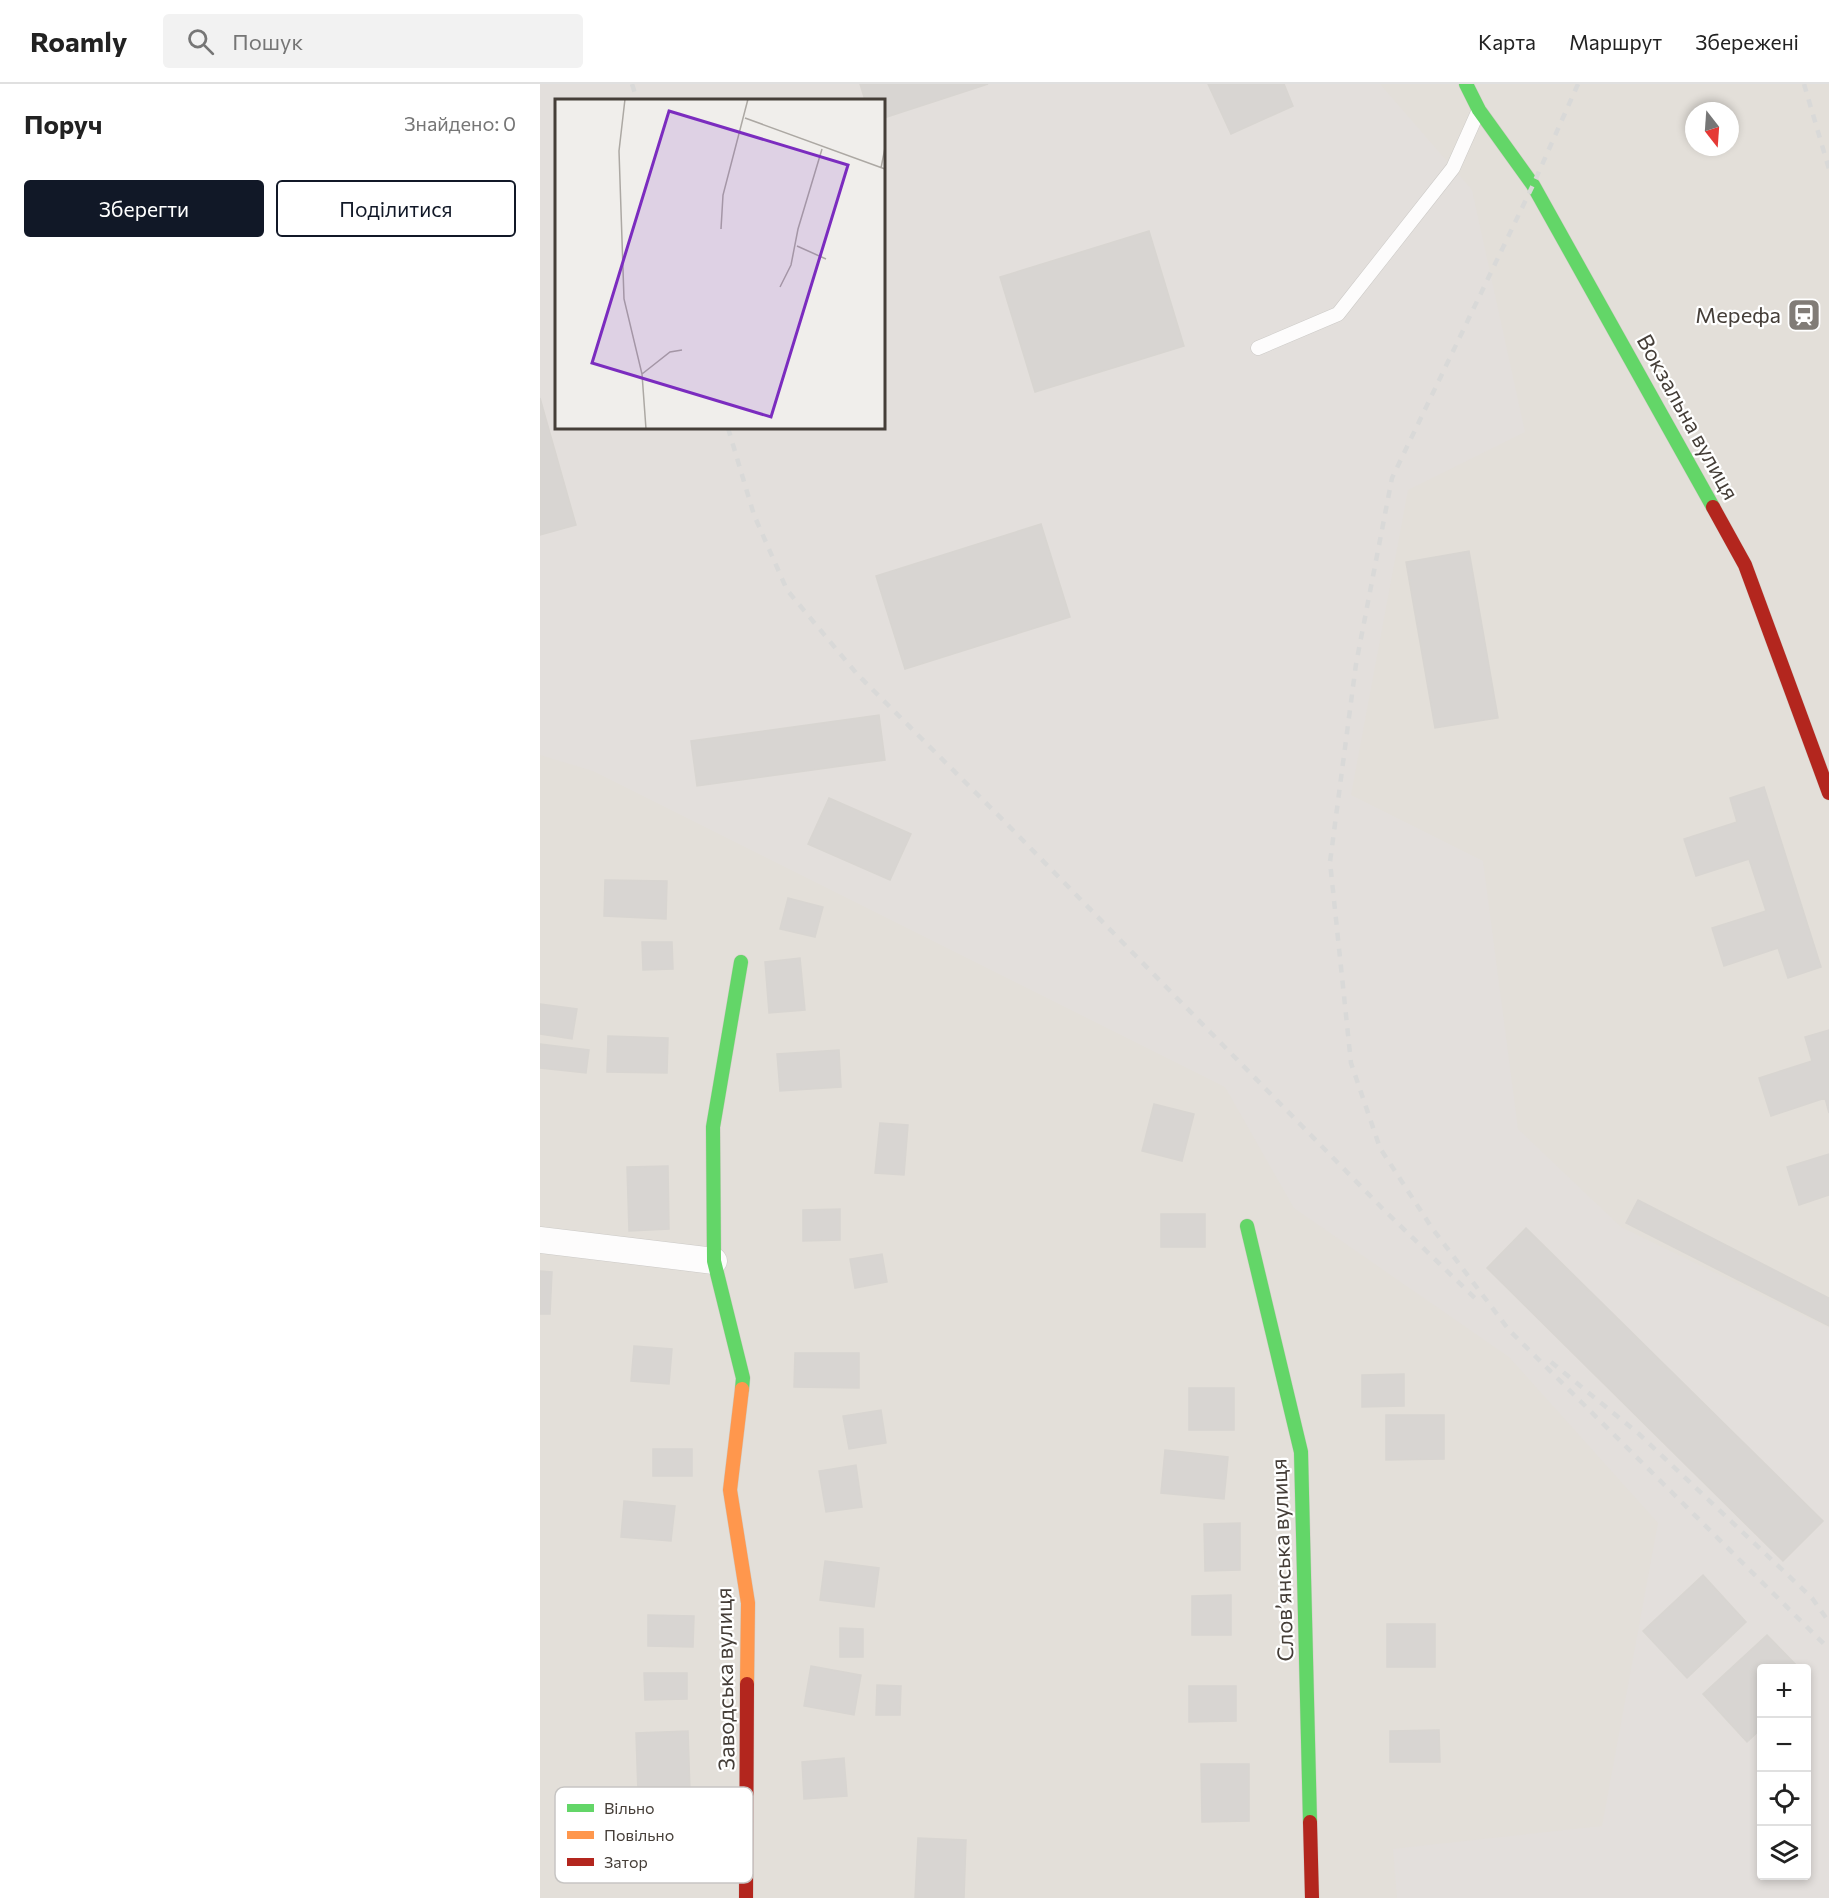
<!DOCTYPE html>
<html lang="uk">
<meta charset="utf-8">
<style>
body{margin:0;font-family:Commissioner,sans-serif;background:#f2f2f2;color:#222}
.controls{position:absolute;right:18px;bottom:18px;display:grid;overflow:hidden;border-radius:6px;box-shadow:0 3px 9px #0003}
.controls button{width:54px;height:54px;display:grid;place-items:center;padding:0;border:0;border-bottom:2px solid #e0e0e0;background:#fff;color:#222;font:30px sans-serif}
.compass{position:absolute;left:1145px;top:18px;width:54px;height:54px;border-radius:50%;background:#fff;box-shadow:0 3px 9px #0003;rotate:163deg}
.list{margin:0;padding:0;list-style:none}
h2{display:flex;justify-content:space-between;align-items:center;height:78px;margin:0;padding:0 24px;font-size:26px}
h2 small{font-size:20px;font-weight:400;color:#767676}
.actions{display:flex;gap:12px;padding:18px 24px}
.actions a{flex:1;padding:14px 0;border:2px solid #111827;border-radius:6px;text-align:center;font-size:21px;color:#111827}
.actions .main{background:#111827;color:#fff}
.icon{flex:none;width:33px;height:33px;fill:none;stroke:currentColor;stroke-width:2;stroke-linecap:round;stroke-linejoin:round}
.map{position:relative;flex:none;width:1289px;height:1814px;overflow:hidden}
header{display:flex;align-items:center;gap:36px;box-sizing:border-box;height:84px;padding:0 30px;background:#fff;border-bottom:2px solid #e0e0e0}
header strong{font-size:28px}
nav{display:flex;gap:33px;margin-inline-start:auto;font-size:21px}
.search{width:420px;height:54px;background:#f2f2f2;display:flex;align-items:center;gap:15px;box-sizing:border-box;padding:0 21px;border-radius:6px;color:#767676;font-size:22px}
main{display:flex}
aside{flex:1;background:#fff}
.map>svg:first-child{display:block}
</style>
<header>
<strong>Roamly</strong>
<div class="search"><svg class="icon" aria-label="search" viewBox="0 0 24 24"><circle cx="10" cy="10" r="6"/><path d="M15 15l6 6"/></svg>Пошук</div>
<nav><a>Карта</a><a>Маршрут</a><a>Збережені</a></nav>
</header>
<main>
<aside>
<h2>Поруч<small>Знайдено: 0</small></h2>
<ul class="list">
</ul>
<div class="actions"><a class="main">Зберегти</a><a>Поділитися</a></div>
</aside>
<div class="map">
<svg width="1289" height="1814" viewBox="0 0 1289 1814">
<rect width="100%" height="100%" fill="#f0eeeb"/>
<path fill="#e3dfd9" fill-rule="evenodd" d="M0,0H1289V1814H0ZM16,16H344V344H16ZM1154,27H1190V63H1154ZM1222,1584H1266V1792H1222Z"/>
<path fill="#e3dfdc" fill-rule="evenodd" d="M0,0H840L932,106L985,348L868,406L811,711L943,777L978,1045L1081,1143L1289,1244V1814H857L853,1765L1062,1742L1118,1439L969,1273L754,1124L685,1003L53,687L0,671ZM16,16H344V344H16ZM1222,1584H1266V1792H1222Z"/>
<path fill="#d8d5d2" stroke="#d8d5d1" stroke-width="1.5" d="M320,0H448L344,34V16H325Z
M668,0H744L753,22L691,50Z
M609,147L644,262L495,308L460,193Z
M0,314L36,441L0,451Z
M501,440L530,533L365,585L336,492Z
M929,467L958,634L895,644L866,478Z
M339,631L345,676L157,702L151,657Z
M1224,703L1281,883L1248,894L1238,864L1184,882L1172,844L1226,827L1209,775L1156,792L1144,755L1197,738L1190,714Z
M289,714L371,750L350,796L268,760Z
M65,796L127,797L126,835L64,832Z
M248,814L283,823L275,853L240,845Z
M102,858H132L133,885L103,886Z
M260,874L265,926L229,929L225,878Z
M0,920L37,925L32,955L0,950Z
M1289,946V1029L1285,1014L1231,1032L1219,994L1272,977L1265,953Z
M68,952L128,954L127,989L67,988Z
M0,960L49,966L46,989L0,984Z
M299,966L301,1003L240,1007L237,970Z
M614,1020L654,1030L642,1077L602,1067Z
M340,1039L368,1041L364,1091L335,1089Z
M1289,1070V1111L1259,1121L1247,1083Z
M128,1082L129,1145L89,1147L87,1083Z
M1098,1116L1289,1214V1242L1086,1139Z
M300,1125V1156L263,1157V1126Z
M621,1130H665V1163H621Z
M986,1144L1283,1437L1243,1477L947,1184Z
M342,1170L347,1198L315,1204L310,1175Z
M0,1187L12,1188L10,1230H0Z
M94,1262L132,1265L129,1300L91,1297Z
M255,1269H319V1304L254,1303Z
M864,1290V1322L822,1323V1291Z
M649,1304H694V1346H649Z
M341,1326L346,1359L309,1365L303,1332Z
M846,1331H904V1375L846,1376Z
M113,1365H152V1392H113Z
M625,1366L688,1373L684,1415L621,1409Z
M316,1381L322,1423L286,1428L279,1387Z
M84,1417L135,1422L131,1457L81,1453Z
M700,1439V1486L665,1487L664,1440Z
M285,1477L339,1484L334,1523L280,1516Z
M1163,1491L1206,1538L1147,1594L1103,1547Z
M691,1511V1551H652V1512Z
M108,1531L154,1532L153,1563L108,1562Z
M847,1540H895V1583H847Z
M300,1544L323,1545V1573H300Z
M1227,1551L1259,1584H1222V1644L1207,1658L1163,1610Z
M271,1582L321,1591L314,1631L264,1622Z
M104,1589H147V1615L105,1616Z
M337,1601L361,1602L360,1631H336Z
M649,1602H696V1637L649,1638Z
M899,1646L900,1678H850V1647Z
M148,1647L150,1708L98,1709L96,1649Z
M304,1674L307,1712L264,1715L262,1678Z
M661,1680H709V1737L662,1738Z
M378,1754L426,1756L424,1814H375Z"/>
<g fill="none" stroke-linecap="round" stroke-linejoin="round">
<g stroke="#cccac7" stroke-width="15">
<path id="lane" d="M718,264L798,230L913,84L938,28"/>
</g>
<g stroke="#cccac7" stroke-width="27">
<path id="street" d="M0,1156L174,1177"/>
</g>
<g stroke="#d1ccc5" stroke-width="15">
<path id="fast" d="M926,0L939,26L993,101L1173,423
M201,878L173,1043L174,1177L203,1294L202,1305
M707,1142L761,1368L770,1738"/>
</g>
<g stroke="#d1ccc5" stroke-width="15">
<path id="slow" d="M202,1305L190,1406L208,1519L207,1600"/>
</g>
<g stroke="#d1ccc5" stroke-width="15">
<path id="jam" d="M1173,423L1205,481L1289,709
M770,1738L772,1814
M206,1814L207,1600"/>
</g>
<use href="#lane" stroke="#fdfcfc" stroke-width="14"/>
<use href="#street" stroke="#fdfcfc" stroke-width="26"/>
<use href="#fast" stroke="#63d668" stroke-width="14"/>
<use href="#slow" stroke="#ff974d" stroke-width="14"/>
<use href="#jam" stroke="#b3261e" stroke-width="14"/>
<path stroke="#d9d9d8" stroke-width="4.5" stroke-dasharray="8 8" stroke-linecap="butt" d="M92,0L97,16
M1038,0L993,101L852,394L816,580L790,778L811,979L840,1064L892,1144L969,1246L1289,1565
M1264,0L1289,85
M188,344L214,431L247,506L317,590L464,737L844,1126L940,1219
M1011,1278L1099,1350L1272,1514L1289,1538"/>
</g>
<defs>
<g id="station-square" transform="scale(1.725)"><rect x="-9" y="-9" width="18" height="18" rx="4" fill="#817c77" stroke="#fff"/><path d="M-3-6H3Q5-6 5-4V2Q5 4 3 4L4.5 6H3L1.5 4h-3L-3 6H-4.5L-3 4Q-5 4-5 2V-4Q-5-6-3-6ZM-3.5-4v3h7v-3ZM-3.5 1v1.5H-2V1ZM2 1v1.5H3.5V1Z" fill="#fff"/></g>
</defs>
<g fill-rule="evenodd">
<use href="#station-square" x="1264" y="231"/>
</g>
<g text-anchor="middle" stroke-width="4.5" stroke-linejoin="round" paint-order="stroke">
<g font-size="22" fill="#453e38" stroke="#fff" text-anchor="end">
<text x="1241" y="239">Мерефа</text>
</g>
<g font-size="22" fill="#453e38" stroke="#fff">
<text transform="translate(1148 333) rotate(61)" y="8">Вокзальна вулиця</text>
<text transform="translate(742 1476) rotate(-92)" y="8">Слов’янська вулиця</text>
<text transform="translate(185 1595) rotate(-91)" y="8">Заводська вулиця</text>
</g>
</g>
<g transform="translate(15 15)">
<rect width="330" height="330" fill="#f0eeeb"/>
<path fill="none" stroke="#aca8a3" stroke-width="1.5" d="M70,0L64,52L69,200L87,275L91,330M190,19L330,70M326,69L330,49M166,130L168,96L193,0M242,147L271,160M225,188L236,166L243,130L267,50M87,275L115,253L127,251"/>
<path fill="#7b2cbf" fill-opacity="0.15" stroke="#7b2cbf" stroke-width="3" d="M114,12L293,66L216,318L37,264Z"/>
<rect width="330" height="330" fill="none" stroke="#453e38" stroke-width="3"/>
</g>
<rect x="15" y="1703" width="198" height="96" rx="9" fill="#fff" stroke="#c7c5c3" stroke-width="1.5"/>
<rect x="27" y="1720" width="27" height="8" fill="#63d668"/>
<rect x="27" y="1747" width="27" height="8" fill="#ff974d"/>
<rect x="27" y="1774" width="27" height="8" fill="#b3261e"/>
<g font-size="16" fill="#453e38">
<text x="64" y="1730">Вільно</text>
<text x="64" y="1757">Повільно</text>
<text x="64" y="1784">Затор</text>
</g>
</svg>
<div class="controls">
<button>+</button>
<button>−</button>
<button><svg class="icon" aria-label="locate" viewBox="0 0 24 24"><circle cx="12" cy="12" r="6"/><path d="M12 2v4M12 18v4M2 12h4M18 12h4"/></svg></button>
<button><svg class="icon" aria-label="layers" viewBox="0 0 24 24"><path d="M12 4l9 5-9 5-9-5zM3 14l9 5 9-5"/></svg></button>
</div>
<svg class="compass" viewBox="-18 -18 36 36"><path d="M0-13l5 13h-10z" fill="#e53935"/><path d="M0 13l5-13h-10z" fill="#767676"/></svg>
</div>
</main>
